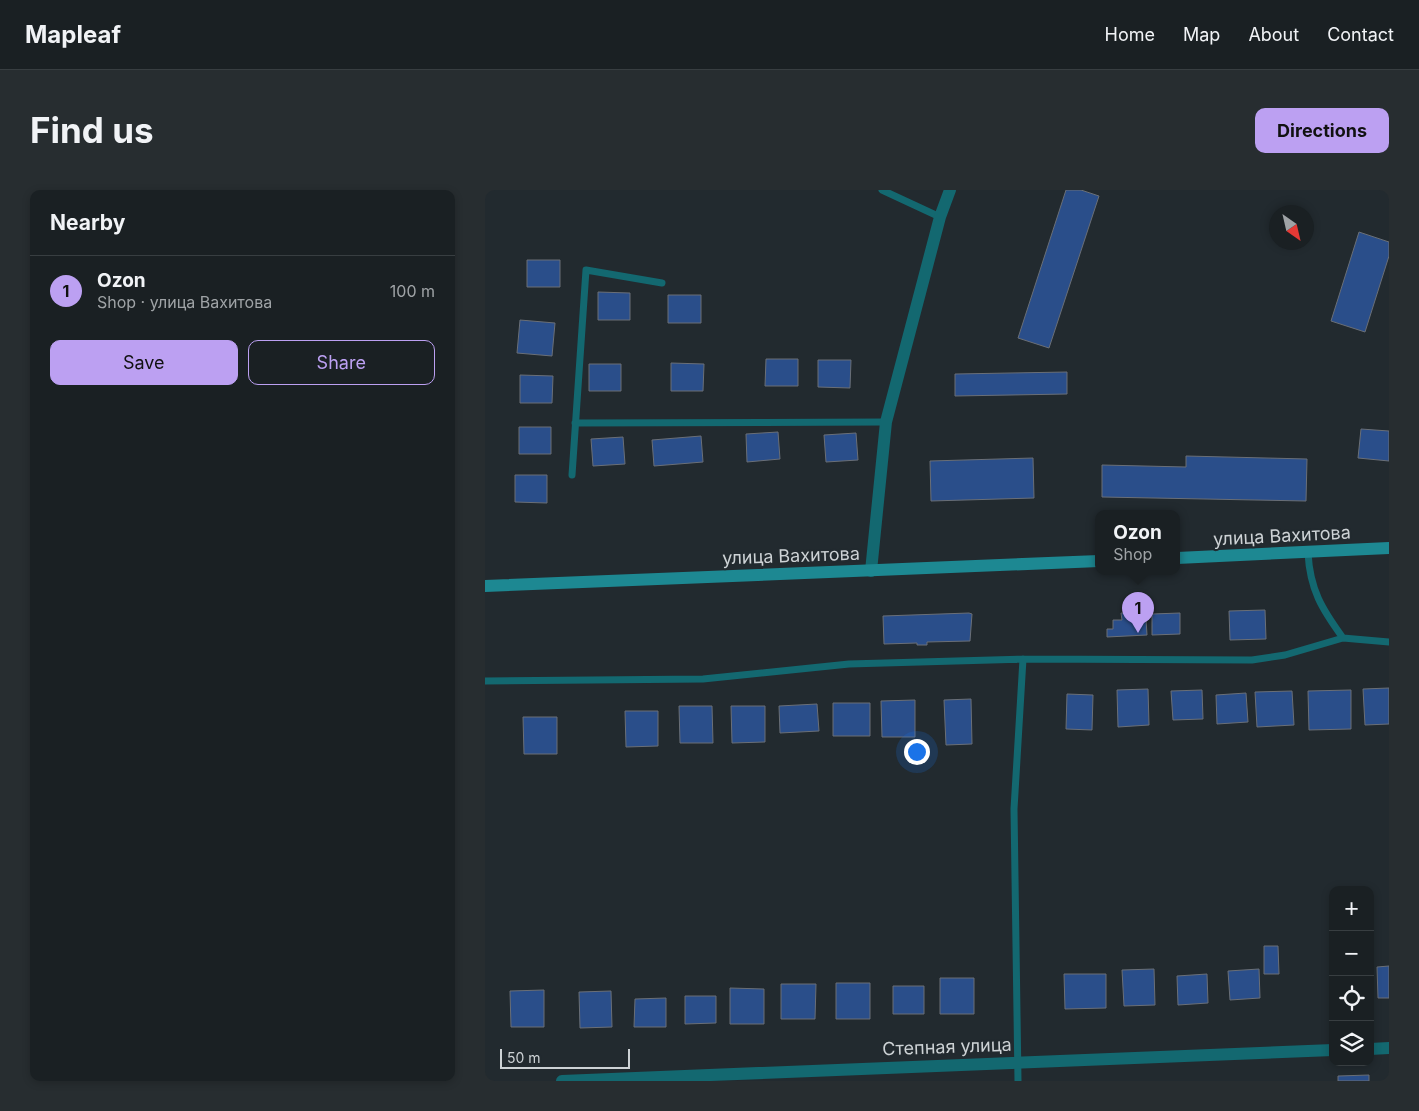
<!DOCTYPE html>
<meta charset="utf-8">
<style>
body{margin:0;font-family:Inter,sans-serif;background:#272d30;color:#f1f3f6}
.controls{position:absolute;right:15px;bottom:15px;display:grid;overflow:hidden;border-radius:10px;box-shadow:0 2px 8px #0003}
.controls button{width:45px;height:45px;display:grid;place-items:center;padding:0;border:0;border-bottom:1px solid #383e41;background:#1a2023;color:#f1f3f6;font:25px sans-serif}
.compass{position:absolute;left:784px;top:15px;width:45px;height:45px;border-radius:50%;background:#1a2023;box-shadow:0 2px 8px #0003;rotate:146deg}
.scale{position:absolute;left:15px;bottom:12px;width:130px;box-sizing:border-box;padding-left:5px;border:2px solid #cdd2d5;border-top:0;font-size:14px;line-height:18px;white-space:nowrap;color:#cdd2d5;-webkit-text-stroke:4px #222a2f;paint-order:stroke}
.you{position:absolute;left:431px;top:561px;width:18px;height:18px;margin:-12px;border:4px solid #fff;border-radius:50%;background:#1a73e8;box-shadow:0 0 0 8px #1a73e833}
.badge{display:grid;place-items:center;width:32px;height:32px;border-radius:50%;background:#bca0f2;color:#111;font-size:16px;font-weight:700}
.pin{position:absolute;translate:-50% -41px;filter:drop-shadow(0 1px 2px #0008)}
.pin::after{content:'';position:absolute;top:26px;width:18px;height:15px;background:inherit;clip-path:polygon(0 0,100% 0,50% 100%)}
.popup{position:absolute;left:610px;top:320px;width:85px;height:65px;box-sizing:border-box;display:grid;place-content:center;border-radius:10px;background:#1a2023;filter:drop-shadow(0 1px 4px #0005);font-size:16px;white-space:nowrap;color:#9fa3a6}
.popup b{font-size:19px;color:#f1f3f6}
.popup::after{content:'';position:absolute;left:50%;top:100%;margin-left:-10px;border:10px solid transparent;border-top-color:#1a2023}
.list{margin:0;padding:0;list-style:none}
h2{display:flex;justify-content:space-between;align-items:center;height:65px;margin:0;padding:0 20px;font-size:21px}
h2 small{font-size:16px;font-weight:400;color:#9fa3a6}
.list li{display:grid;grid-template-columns:32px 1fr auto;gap:15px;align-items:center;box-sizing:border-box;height:70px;padding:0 20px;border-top:1px solid #383e41}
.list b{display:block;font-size:19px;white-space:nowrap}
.list p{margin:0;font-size:16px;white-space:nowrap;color:#9fa3a6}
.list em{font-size:16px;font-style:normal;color:#9fa3a6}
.actions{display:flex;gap:10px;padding:15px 20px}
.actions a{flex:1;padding:11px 0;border:1px solid #bca0f2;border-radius:10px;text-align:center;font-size:18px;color:#bca0f2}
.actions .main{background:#bca0f2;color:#111}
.icon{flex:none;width:28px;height:28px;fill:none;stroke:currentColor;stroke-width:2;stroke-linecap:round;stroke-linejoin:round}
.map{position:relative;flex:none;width:904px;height:891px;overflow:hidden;border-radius:10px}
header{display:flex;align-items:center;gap:30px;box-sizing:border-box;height:70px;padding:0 25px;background:#1a2023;border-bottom:1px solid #383e41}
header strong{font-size:24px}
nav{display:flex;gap:28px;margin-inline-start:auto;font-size:18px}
.intro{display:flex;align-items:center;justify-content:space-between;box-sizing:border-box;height:120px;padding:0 30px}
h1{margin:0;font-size:35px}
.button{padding:12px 22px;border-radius:10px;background:#bca0f2;color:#111;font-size:18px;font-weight:700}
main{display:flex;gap:30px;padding:0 30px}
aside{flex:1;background:#1a2023;border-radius:10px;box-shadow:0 2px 8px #0003}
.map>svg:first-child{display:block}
</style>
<header>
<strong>Mapleaf</strong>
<nav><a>Home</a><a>Map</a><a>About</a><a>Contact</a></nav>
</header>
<div class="intro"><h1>Find us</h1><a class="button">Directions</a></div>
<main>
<aside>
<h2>Nearby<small></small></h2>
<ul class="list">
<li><span class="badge">1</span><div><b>Ozon</b><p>Shop · улица Вахитова</p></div><em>100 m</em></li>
</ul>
<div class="actions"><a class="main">Save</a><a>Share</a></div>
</aside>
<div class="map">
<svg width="904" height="891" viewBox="0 0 904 891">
<rect width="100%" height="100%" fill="#222a2f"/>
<path fill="#2a4e8a" stroke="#6a6f77" d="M581,0H596L614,6L564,158L533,148Z
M874,42L904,52V66L880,142L846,131Z
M42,70H75V97H42Z
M113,102L145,103V130H113Z
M183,105H216V133H183Z
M35,130L70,133L67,166L32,163Z
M281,169H313V196H280Z
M333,170H366L365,198L333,197Z
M186,173L219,174L218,201H186Z
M104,174H136V201H104Z
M582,182V204L470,206V184Z
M35,185L68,186L67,213H35Z
M34,237H66V264H34Z
M876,239L904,241V271L873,268Z
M293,242L295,269L262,272L261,244Z
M371,243L373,270L341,272L339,245Z
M216,246L218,272L169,276L167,250Z
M138,247L140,274L108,276L106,249Z
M701,266L822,269L821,311L617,307V275L701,277Z
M548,268L549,308L446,311L445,271Z
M30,285H62V313L30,312Z
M780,420L781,449L745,450L744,421Z
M484,423L487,424L485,451L442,452V455H432V453L399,454L398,426Z
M636,423H643L644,429H661L662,445L622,447V439H628V430H637Z
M695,423V444L667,445V424Z
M904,498V534L880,535L878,499Z
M663,499L664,535L633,537L632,500Z
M717,500L718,529L688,530L686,501Z
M866,500V539L824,540L823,501Z
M807,501L809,535L772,537L770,502Z
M761,503L763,532L732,534L731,505Z
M582,504L608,505L607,540L581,539Z
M486,509L487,554L461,555L459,510Z
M430,510V547H397L396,511Z
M348,513H385V546H348Z
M332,514L334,541L295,543L294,516Z
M194,516H227L228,553H195Z
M246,516H280V552L247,553Z
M140,521H173V556L141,557Z
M38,527H72V564H39Z
M779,756H793L794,784H779Z
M904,776V808H893L892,777Z
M669,779L670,815L639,816L637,780Z
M774,779L775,808L745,810L743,781Z
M579,784H621V818L580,819Z
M722,784L723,813L693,815L692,786Z
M455,788H489V824H455Z
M351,793H385V829H351Z
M296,794H331L330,829H296Z
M408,796H439V824H408Z
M245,798L279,799V834H245Z
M59,800V837H26L25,801Z
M126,801L127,837L95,838L94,802Z
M200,806H231V833L200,834Z
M181,808V837H149L150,809Z
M884,885V891H853V886Z"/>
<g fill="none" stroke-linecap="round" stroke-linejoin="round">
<path stroke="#136870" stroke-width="7" d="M397,0L455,27
M90,233L401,232
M87,285L101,80L177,93
M823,363C825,400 837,419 858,448
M0,491L218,489L364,474L538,469L767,470L800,465L858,448L904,452
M533,891L529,619L538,469"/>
<path stroke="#136870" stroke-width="12" d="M386,381L401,232L455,27L465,0
M885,859L904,858
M77,891L848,860"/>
<path stroke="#1d8892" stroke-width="12" d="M692,368L904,358
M0,396L614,371"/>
</g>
<g text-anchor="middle" stroke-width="4" stroke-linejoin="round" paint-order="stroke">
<g font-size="18" fill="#cdd2d5" stroke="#222a2f">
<text transform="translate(797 346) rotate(-3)" y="6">улица Вахитова</text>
<text transform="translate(306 366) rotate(-2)" y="6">улица Вахитова</text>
<text transform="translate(462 857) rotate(-2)" y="6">Степная улица</text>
</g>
</g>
</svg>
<div class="controls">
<button>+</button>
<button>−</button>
<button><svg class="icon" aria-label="locate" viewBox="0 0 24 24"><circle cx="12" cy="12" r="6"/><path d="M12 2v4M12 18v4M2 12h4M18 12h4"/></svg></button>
<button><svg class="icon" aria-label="layers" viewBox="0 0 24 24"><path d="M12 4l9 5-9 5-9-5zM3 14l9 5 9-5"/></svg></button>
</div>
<svg class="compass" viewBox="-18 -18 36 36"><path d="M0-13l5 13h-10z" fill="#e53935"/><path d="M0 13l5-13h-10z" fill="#9fa3a6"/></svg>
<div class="scale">50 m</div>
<div class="you"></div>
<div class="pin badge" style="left:653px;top:443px">1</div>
<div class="popup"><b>Ozon</b>Shop</div>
</div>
</main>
